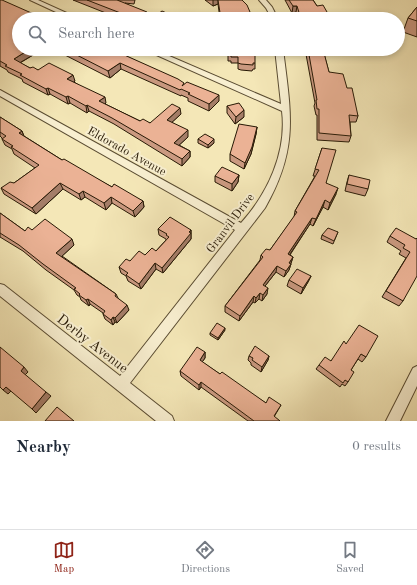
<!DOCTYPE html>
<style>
body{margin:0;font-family:"Old Standard TT",serif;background:#f2f2f3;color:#1f2937}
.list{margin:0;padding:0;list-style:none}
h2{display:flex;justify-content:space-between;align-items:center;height:52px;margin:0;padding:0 16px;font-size:17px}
h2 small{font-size:13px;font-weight:400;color:#747a83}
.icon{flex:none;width:22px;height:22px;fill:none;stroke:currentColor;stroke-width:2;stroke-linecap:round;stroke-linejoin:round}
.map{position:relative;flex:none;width:417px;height:421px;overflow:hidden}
.search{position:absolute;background:#fff;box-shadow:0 2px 6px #0003;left:12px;right:12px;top:12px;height:44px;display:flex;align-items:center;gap:10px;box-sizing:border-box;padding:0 14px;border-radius:22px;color:#747a83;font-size:15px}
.sheet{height:108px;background:#fff}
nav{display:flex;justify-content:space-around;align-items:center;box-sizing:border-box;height:56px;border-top:1px solid #e0e1e3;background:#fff;font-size:11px;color:#747a83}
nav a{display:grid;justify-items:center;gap:2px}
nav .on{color:#8f2418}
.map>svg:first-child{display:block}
</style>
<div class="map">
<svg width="417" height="421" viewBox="0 0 417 421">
<rect width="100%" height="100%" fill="#f4e7b7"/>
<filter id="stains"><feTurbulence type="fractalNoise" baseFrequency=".005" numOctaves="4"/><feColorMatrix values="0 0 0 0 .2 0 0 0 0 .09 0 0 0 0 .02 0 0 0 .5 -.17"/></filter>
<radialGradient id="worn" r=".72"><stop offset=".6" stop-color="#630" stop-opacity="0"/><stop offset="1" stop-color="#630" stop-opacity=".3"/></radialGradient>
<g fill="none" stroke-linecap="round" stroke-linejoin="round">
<g stroke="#5a4c32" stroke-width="2">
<path id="street" d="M30,0H38L80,19H71Z
M259,0H266L272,7L278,19H272L266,8Z
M143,49H153L281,104L275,49H283C291,114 299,148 265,208L130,383L172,416L174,421H156L0,296V284L4,285L120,376L235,230L0,96V90L241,223C268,193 287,152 282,111Z
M417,366V386L400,421H386L413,368Z"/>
</g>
<use href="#street" fill="#f8efd0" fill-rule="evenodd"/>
</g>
<path fill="#ca9980" stroke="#271905" d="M0,0L19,49H43L20,63L30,68L38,70L75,81L74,82L106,103L105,104L140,121L150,123L181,114L172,122L188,137L179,145L190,151V157L182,166L114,124L89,111L87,113L70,103L68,104L50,94L48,95L23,82L22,79L8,72L7,70L0,66Z
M73,0H135L134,4L125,3L147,18V19H121Z
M205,0H242L253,19H220L218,4L213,6Z
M285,0H313L317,6L331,19H298L296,12L292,13Z
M417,7V37L403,32L408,18Z
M51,49H111L219,101L209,111L188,101V98L181,95V96L121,69L110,78L61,53Z
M191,49H208L202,54Z
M228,49L255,63V69H253L252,71L241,70L238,69V63H231V61H228Z
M305,49H331L330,54H324L329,72L347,88L358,116L356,122H350L351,136L349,142L317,140V115H316L314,106L315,103Z
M227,106L244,117L235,124L227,113Z
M0,117L22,131L24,136L62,160L112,187L143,201L144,207L135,217L112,203L106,210L85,197L81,200L63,189L36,214L4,194L1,188L14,183L35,168L14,154L12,149L5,145L2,139V138L0,136Z
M257,127L256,134L251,154L244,169L230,161V154Z
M198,139L214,143L208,148L198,143Z
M322,148L326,183L336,194L328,210L323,207L313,226L310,224L290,255L293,257L289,270L284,277L276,272L265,286L267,294L262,301L259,299L255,303L253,302L239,321L225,312V306L260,260L261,255L270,250L294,217L295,211L315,176H313Z
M239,175L238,182L232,191L215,182V176Z
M349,175L368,189L365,196L345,191L347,182Z
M0,213L25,231L32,230L74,245L62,256L116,294L118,298L129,310L117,323L115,322L113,325L105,319L103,314V313L90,304L89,306L81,300L80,297L77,295L74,290L46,270L23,251L0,237Z
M158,229L191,230V239L163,273L156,269L141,289L128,281L126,276L121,273L119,267L130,261L156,251L166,240V239L159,235Z
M338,232L333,244L321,239L322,235Z
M390,236L416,239L403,301L399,306L382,297L406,258L399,254L401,251L387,242Z
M311,276L308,282L301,294L287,286L289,280Z
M225,330L218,340L210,335V333Z
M346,344L366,357L362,362L358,359L351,370L348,382L345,386L342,384L340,387L316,369L319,365L331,361Z
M205,352V358L202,362L220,374L266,403L281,405L274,417L280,421H248L201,387L199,390L181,376L180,371Z
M249,356H269L268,360L261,372L251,365V363L248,360Z"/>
<path fill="#a47d68" stroke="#271905" d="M213,0H218V4L213,6Z
M293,6H297L296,12L292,13Z
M147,12V19H145Z
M30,49H43L16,65L14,59Z
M202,49H208L202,54Z
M120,63L121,69L110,78L108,71Z
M73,75L75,81L69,86L67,79Z
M48,88L50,94L48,95L46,89Z
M219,95V101L209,111V104Z
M68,96L70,103L68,104L66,97Z
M105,97L106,103L101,108L99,101Z
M87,105L89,111L87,113L86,106Z
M180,108L181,114L168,126L167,120Z
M244,110V117L235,124L236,117Z
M257,127L256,134L251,154L244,169L245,163Z
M188,130V137L175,149L174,143Z
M22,131L24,137L19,133Z
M214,139V143L208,148V145Z
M190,151V157L182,166V159Z
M239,175L238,182L232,191V184Z
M60,183L63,189L36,214L32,208Z
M338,188L336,194L328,210L330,203Z
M83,191L85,197L81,200L79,194Z
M111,197L112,203L106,210L104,203Z
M325,200L323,207L313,226L316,219Z
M143,201L144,207L135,217L133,211Z
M312,218L310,224L286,260L288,254Z
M191,230V239L163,273L162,268Z
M72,239L74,245L59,259L56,253Z
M293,257L291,263L287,269L289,263Z
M155,263L156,269L141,289L139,284Z
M291,264L289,270L284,277L286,271Z
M277,266L276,272L262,290L263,285Z
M311,276L308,282L301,294L303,288Z
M268,288L267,294L262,301L263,295Z
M260,293L259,299L255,303L256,298Z
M254,296L253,302L239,321L240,316Z
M88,299L90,304L89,306L86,300Z
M127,305L129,310L117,323L115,318Z
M113,317L115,322L113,325L111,320Z
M225,328V330L218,340V338Z
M205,352V358L200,365V360Z
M269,356L268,360L261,372L262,367Z
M24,367L28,372L25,375L21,371Z
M201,382V387L199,390V385Z
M6,387L11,391L8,394L3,390Z
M46,392L51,396L36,413L32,409Z"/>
<path fill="#ebb295" stroke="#271905" d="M0,0H2L45,19H19V49H30L14,59L30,68L33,67L38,70L49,63L73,75L67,79L105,97L99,101L140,121L143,119L150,123L172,104L180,108L167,120L188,130L174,143L190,151L182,159L112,118L87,105L86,106L68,96L66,97L48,88L46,89L20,75L22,74L5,66L7,65L0,61Z
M87,0H117L147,12L145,19H136Z
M218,0H242L247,5L253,19H221Z
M289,0H313L317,6L323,5L331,19H301L297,6H293Z
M417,7V21L408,18Z
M162,11L180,19H151Z
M65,49H111L178,79L184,83L182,86L187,82L219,95L209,104L188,94L190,93L181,89L180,90L120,63L108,71Z
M229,49H255V63H253V65L241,64L238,63V57H231V55H228Z
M308,49H323L329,72L343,74L347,88H352L358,116L349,115L351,136L319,133V109H317L316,100H317Z
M239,103L244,110L236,117L227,106Z
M0,117L22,131L19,133L62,160L64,159L112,187L114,184L143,201L133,211L111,197L104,203L83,191L79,194L60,183L32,208L1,188L10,182L14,183L39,165L11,147L13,146L2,139L6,136L0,132Z
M239,124L257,127L252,147L245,163L230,154Z
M205,134L214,139L208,145L198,139Z
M322,148L336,150L326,183L338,188L330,203L325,200L316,219L312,218L288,254L293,257L289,263L291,264L286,271L277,266L263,285L268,288L263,295L260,293L256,298L254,296L240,316L225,306L263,257L261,255L266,249L270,250L297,212L295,211L319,170L315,169Z
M222,167L239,175L232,184L215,176Z
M349,175L370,180L368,189L347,184Z
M0,213L25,231L28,227L32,230L45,219L72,239L56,253L116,294L115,296L127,305L115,318L113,317L111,320L103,314L105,311L88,299L86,300L79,295L80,294L74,289L76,288L43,264L19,245L0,233Z
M170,217L191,230L189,232L191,233L162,268L155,263L139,284L126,275L128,273L119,267L126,259L130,261L139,251L145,255L152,248L156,251L169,237L166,235L167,234L158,229Z
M328,228L338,232L334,241L322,235Z
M396,228L416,239L417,238V276L403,301L386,291L410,252L403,248L405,245L390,236Z
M297,269L311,276L303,288L289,280Z
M217,323L225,328L218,338L210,333Z
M359,325L378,336L366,357L361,354L351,370L354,372L348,382L345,380L343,383L319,365L325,357L331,361L344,341L346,344Z
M255,346L269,356L262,367L252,360L253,358L249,356Z
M0,347L24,367L21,371L46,392L32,409L6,387L3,390L0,387Z
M197,347L205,352L200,360L220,374L222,372L266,403L269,397L281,405L274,416L280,421H254L201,382L199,385L180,371Z
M57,407L74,421H45Z"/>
<g text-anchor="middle" stroke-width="4" stroke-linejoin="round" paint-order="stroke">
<g font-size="12" fill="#271905" stroke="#f8efd0">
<text transform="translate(127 151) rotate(29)" y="4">Eldorado Avenue</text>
<text transform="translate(230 223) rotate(-53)" y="4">Granvil Drive</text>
</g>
<g font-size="14" fill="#271905" stroke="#f8efd0">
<text transform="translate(93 343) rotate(38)" y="5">Derby Avenue</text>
</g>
</g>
<rect width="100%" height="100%" filter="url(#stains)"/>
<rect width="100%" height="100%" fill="url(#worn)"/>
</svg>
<div class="search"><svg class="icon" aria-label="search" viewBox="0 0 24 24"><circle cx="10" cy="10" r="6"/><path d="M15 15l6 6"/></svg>Search here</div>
</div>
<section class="sheet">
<h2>Nearby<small>0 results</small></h2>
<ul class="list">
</ul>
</section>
<nav>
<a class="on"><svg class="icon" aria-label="map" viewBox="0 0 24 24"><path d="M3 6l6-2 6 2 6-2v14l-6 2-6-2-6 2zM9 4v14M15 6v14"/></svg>Map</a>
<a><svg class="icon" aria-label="directions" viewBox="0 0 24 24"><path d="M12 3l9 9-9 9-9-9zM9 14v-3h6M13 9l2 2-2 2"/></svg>Directions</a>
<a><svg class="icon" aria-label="saved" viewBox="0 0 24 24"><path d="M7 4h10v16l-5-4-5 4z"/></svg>Saved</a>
</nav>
